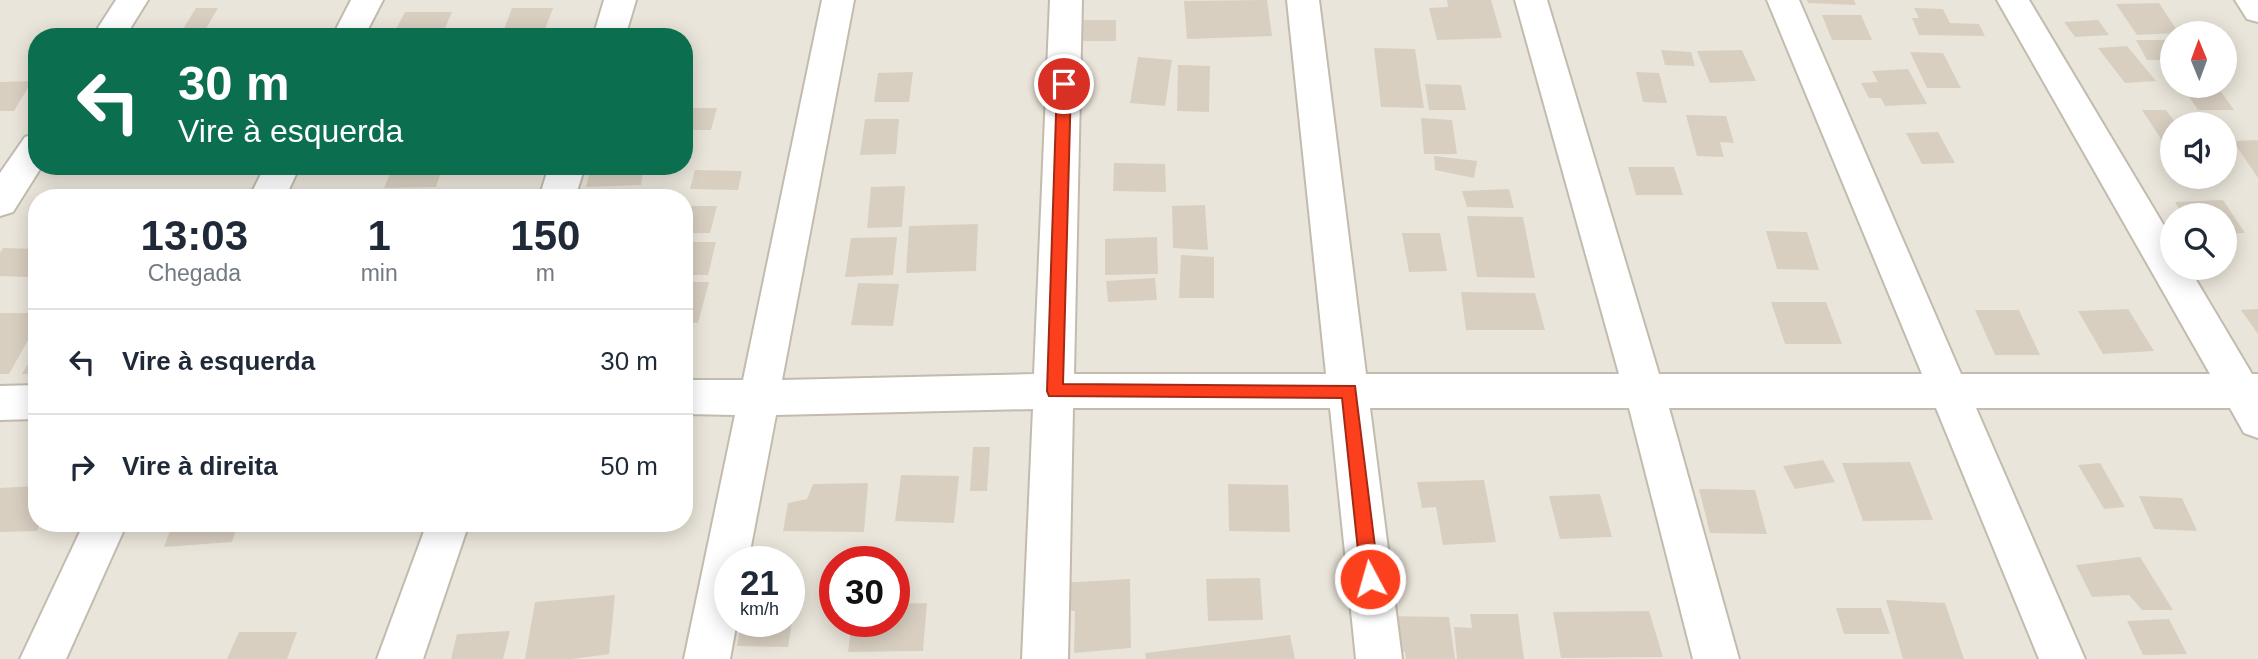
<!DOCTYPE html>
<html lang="pt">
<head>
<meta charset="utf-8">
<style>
  body { margin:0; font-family:Arial,sans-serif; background:#f6f6f7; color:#1f2937; height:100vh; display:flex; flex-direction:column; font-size:26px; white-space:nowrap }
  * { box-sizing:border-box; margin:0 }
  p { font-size:23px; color:#747a83 }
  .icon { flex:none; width:38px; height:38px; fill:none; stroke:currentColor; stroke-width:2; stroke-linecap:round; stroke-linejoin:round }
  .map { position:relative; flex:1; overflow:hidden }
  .panel { position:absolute; left:28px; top:189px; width:665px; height:343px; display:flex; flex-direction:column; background:#fff; border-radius:28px; box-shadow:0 4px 18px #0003 }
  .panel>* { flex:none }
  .banner { position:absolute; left:28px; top:28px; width:665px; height:147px; border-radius:28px; box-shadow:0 4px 18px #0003; background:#0b6e4f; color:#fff; overflow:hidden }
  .needle { width:46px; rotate:359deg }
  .buttons { position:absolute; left:2160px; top:21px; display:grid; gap:14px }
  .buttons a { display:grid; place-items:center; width:77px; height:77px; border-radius:50%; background:#fff; box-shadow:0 4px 18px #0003; font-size:35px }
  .speed { position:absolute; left:714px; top:546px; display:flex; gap:14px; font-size:35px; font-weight:700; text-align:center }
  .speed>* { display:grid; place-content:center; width:91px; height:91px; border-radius:50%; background:#fff; box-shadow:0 4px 18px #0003; line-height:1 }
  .speed small { font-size:18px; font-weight:400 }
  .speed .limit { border:10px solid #d22; background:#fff; color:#111 }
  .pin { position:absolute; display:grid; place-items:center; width:60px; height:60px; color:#fff; margin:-30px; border:4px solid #fff; border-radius:50%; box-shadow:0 2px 7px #0007 }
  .me { position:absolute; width:77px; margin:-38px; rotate:354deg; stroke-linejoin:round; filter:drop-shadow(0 0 5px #0008) }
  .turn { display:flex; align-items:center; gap:24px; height:147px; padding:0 35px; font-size:32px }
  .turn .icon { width:91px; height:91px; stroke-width:2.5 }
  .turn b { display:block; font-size:49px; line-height:60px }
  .eta { display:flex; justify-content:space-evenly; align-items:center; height:119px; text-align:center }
  .eta b { font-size:42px; font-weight:700; line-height:49px }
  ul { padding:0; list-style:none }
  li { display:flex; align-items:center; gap:21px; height:105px; padding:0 35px; border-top:2px solid #e0e1e3 }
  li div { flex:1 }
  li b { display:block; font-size:26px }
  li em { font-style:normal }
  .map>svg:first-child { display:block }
  .residential { fill:#eae5da; fill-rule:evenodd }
  .building { fill:#d8cfc1 }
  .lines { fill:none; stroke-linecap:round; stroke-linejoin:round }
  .minor-casing { stroke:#c2bbae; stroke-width:4 }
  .minor { fill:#fff; fill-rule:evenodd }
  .route { fill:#fc3f1d; stroke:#a42913; stroke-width:2 }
</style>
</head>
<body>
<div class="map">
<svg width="2258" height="659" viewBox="0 0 2258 659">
  <rect width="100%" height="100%" fill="#f6f3ec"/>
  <path class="residential" d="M0,0H2258V659H0ZM2172,33H2224V86H2172ZM37,37H684V166H37ZM2172,124H2224V177H2172ZM37,198H684V523H37ZM2172,215H2224V268H2172ZM730,562H789V621H730ZM835,562H894V621H835Z"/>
  <g class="building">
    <path d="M1267,0L1272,36L1187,39L1184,1Z"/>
    <path d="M1447,0H1491L1502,38L1437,40L1429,8L1448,7Z"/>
    <path d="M1807,0H1854L1856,5L1808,3Z"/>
    <path d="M2159,3L2179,33L2137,35L2116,4Z"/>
    <path d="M196,8H218L201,37H178Z"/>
    <path d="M512,8H553L542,37H501Z"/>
    <path d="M1914,8L1943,9L1950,23L1979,24L1985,36L1919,35L1912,18H1919Z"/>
    <path d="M405,12H452L441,37H392Z"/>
    <path d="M1822,15H1861L1872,40H1832Z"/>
    <rect x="1082" y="20" width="34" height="21"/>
    <path d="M2098,20L2109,35L2075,37L2064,22Z"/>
    <path d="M2136,40H2164L2172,53V60H2147Z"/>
    <path d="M2127,46L2156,81L2125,83L2098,48Z"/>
    <path d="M1374,48L1415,49L1424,108L1381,107Z"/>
    <path d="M1661,50L1691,52L1695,66L1665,65Z"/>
    <path d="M1742,50L1756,81L1710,83L1697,51Z"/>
    <path d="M1910,52L1943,53L1961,88H1927Z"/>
    <path d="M1138,57L1172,60L1165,106L1130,103Z"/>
    <path d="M1178,65L1210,66L1209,112L1177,111Z"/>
    <path d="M1908,69L1927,104L1885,106L1881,98H1869L1861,83L1878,82L1872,71Z"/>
    <path d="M913,72L909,102H874L878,73Z"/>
    <path d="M1636,72L1659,73L1667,103L1643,102Z"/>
    <path d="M32,81L14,111H0V82Z"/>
    <path d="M1425,84L1461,85L1466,110H1429Z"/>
    <path d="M2182,86H2217L2234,110H2198Z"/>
    <path d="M684,108H717L711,130H684Z"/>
    <path d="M2142,110H2166L2176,124H2172V142H2163Z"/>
    <path d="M1686,115L1726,116L1734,143L1720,142L1724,157L1697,156Z"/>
    <path d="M1421,118L1452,120L1457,154H1424Z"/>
    <path d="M865,119H899L896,154L860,155Z"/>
    <path d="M1938,132L1955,163L1922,164L1906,133Z"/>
    <path d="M2257,140L2258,142V178L2233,141Z"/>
    <path d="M1434,156L1477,161L1474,178L1435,170Z"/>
    <path d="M1114,163L1165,164L1166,192L1113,191Z"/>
    <path d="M332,166H368L365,173L329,174Z"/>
    <path d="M393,166H443L436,187L384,188Z"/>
    <path d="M591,166H644L641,185L586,187Z"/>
    <path d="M1628,167H1674L1683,195H1636Z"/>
    <path d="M695,170L742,171L738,190L690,189Z"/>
    <path d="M905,186L902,227L867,228L871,187Z"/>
    <path d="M1509,189L1514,208L1467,207L1462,191Z"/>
    <path d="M2223,200L2245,233L2224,234V215H2183L2175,202Z"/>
    <path d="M1205,205L1208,250L1173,248L1172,206Z"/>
    <path d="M684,206H717L710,233H684Z"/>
    <path d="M1467,216L1523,217L1535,278L1477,277Z"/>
    <path d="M978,224L976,271L906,273L909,226Z"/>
    <path d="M1766,231L1807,232L1819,270L1777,269Z"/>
    <path d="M1402,233H1440L1447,271L1409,272Z"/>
    <path d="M897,237L893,275L845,277L851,238Z"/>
    <path d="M1157,237L1158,274L1105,275V239Z"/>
    <path d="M684,242H716L708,275H684Z"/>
    <path d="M3,248L37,249V263L28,277L0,276V253Z"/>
    <path d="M1181,255L1214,257V298H1179Z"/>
    <path d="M1155,278L1157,300L1108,302L1106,281Z"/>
    <path d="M684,282H709L698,323L684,322Z"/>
    <path d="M858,283L899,284L893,326L851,325Z"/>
    <path d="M1461,292L1535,293L1545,330H1466Z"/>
    <path d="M1771,302H1826L1842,344H1785Z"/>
    <path d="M2128,309L2154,351L2103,354L2078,311Z"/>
    <path d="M2258,309V334L2241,310Z"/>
    <path d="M1975,310H2019L2040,355H1995Z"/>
    <path d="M0,313H37V324L9,374H0Z"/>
    <path d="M37,348V374H22Z"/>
    <path d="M973,447H990L987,491H970Z"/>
    <path d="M1823,460L1835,482L1795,489L1783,466Z"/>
    <path d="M1910,462L1933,520L1863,521L1842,463Z"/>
    <path d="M2100,463L2125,507L2104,509L2078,465Z"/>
    <path d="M901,475L959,476L954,523L895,521Z"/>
    <path d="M1484,480L1496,542L1443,545L1436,507L1422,508L1417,482Z"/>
    <path d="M868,483L864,532L783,531L788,503L807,499L813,484Z"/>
    <path d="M1228,484L1288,485L1290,532L1229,531Z"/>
    <path d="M37,486V523H40L37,531L0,532V488Z"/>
    <path d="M1699,489L1755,490L1767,534L1710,533Z"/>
    <path d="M1600,494L1612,537L1560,539L1549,496Z"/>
    <path d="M2139,496L2182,498L2197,531L2154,529Z"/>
    <path d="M173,523H238L232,542L164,547Z"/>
    <path d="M2140,557L2173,610H2142L2129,595L2092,597L2076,565Z"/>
    <path d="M789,576L799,577L788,647L737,646L742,621H789Z"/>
    <path d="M1260,578L1263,620L1208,621L1206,579Z"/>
    <path d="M1130,579L1131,648L1074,653L1075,611H1059V583Z"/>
    <path d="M615,595L609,654L572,659H525L535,602Z"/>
    <path d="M1886,600L1945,603L1964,659H1903Z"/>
    <path d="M927,603L923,651L848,652L852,621H894V604Z"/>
    <path d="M1836,608H1881L1890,634H1844Z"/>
    <path d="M1649,611L1663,657L1561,658L1553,612Z"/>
    <path d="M1470,614H1518L1524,659H1457L1454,627L1472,628Z"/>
    <path d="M1383,616L1449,617L1455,659H1406L1405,652H1386Z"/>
    <path d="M2169,619L2187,654L2143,655L2127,621Z"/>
    <path d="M510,631L503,659H451L457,634Z"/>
    <path d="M239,632H297L287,659H227Z"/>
    <path d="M1290,635L1295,659H1146L1145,653Z"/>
  </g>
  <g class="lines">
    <g class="minor-casing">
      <g id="minor">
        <path d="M116,0H148L125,37H92Z"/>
        <path d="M351,0H383L364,37H332Z"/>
        <path d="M604,0H636L625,37H593Z"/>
        <path d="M822,0H854L782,380L1034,374L1050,0H1082L1074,374H1326L1287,0H1319L1366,374H1619L1515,0H1547L1659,374H1922L1767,0H1799L1961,374H2210L1997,0H2029L2172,239V268H2189L2252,374H2258V438L2244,433L2230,408H1976L2085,659H2039L1936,408H1669L1739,659H1693L1629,408H1370L1402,659H1356L1330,408H1073L1068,659H1022L1033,409L776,415L748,562H730V621H737L730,659H684L735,415L684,414V380H743Z"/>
        <path d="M2235,0H2258V22L2247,19Z"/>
        <path d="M37,133V166H42L13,212L0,216V173L25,137Z"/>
        <path d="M265,166H300L285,198H249Z"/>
        <path d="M549,166H585L575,198H539Z"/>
        <path d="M37,385V419L0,420V386Z"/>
        <path d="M84,523H127L66,659H20Z"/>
        <path d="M427,523H469L423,659H377Z"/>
      </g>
    </g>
    <use href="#minor" class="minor"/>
  </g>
  <path class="route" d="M1064,79L1071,84L1063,384L1355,386L1379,579L1376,585L1370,587L1363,585L1361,579L1342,398L1049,396L1047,391L1057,84Z"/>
</svg>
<div class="buttons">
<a><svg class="needle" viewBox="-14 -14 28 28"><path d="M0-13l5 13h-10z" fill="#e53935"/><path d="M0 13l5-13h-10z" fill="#747a83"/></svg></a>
<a><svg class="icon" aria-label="sound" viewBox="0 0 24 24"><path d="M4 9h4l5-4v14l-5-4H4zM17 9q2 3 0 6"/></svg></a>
<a><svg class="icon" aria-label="search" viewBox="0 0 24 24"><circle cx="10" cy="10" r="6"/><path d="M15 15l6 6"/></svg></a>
</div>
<div class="speed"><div>21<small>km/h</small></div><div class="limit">30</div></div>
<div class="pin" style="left:1064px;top:84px;background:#d93025"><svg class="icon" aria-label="arrive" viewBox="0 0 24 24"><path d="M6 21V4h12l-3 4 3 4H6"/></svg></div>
<svg class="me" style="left:1370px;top:579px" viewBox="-20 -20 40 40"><circle r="17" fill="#fc3f1d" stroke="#fff" stroke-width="3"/><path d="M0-11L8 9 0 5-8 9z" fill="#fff"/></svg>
<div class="banner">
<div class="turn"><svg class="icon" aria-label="left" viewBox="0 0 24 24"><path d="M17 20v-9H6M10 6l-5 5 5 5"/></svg><div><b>30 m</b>Vire à esquerda</div></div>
</div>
<section class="panel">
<div class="eta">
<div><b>13:03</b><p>Chegada</p></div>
<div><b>1</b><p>min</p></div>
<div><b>150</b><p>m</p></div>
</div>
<ul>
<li><svg class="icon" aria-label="left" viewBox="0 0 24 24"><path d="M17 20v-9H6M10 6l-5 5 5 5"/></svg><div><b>Vire à esquerda</b></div><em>30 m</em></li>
<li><svg class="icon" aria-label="right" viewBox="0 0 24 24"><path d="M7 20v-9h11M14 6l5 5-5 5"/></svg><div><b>Vire à direita</b></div><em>50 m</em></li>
</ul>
</section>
</div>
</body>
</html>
